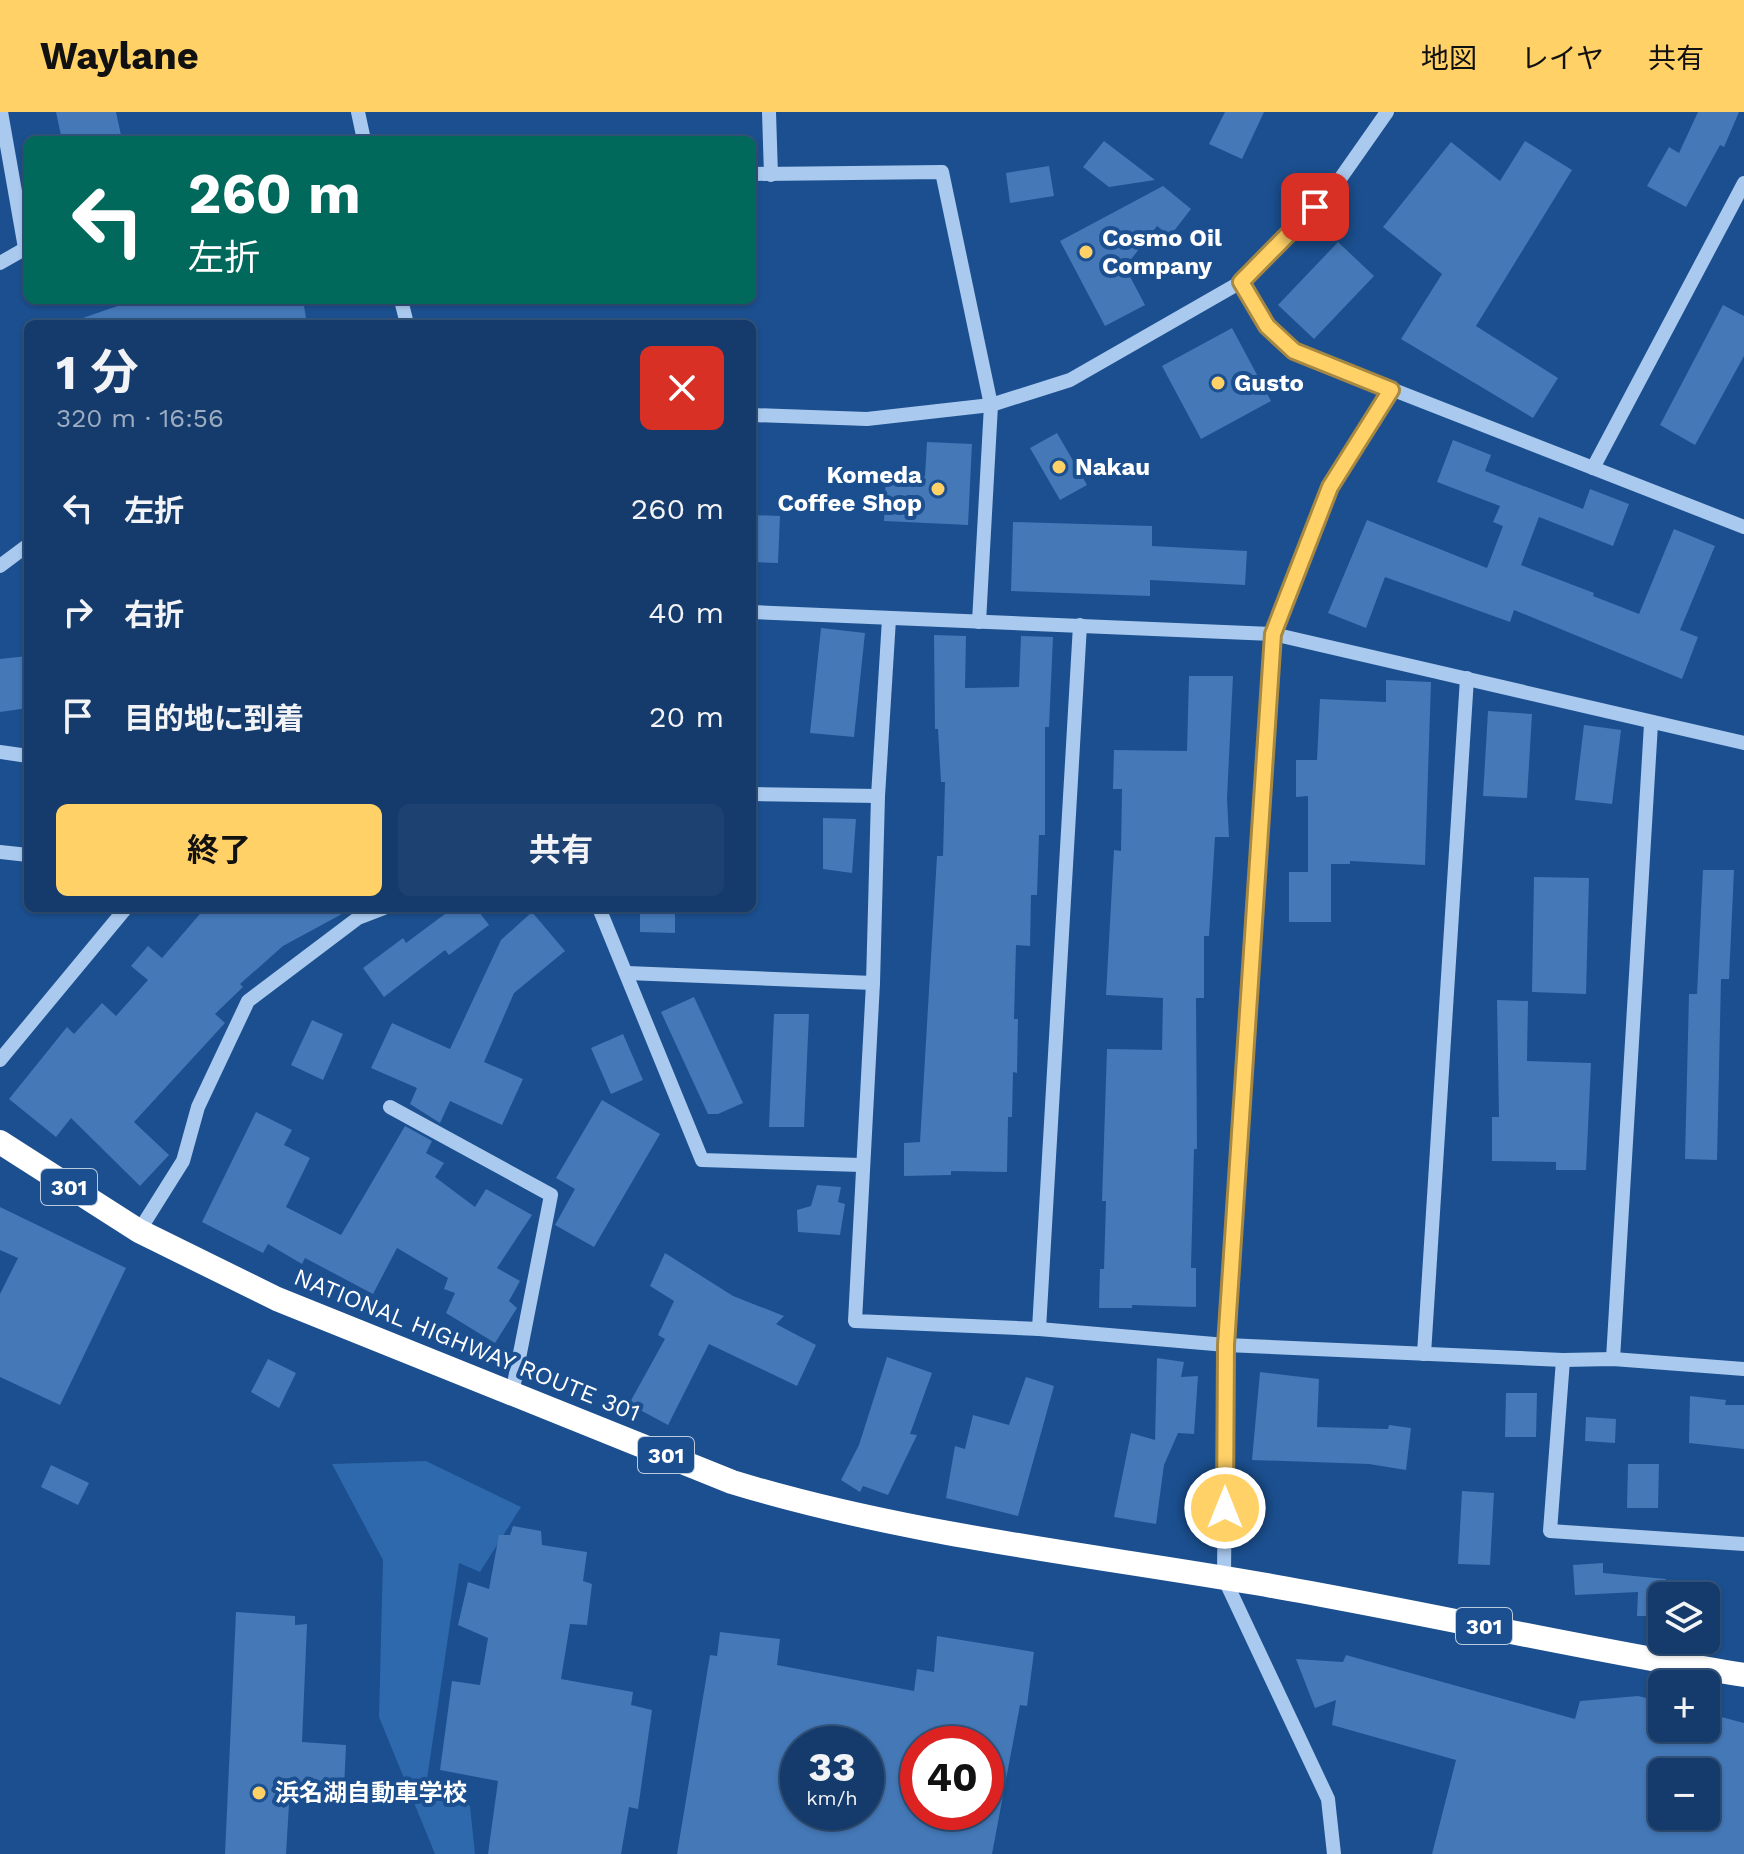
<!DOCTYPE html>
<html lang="ja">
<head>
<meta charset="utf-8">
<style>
  body { margin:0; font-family:"Work Sans","Noto Sans JP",sans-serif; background:#1d4271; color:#f1f3f6; height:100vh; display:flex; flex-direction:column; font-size:30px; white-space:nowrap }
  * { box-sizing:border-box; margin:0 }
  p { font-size:26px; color:#9dadc1 }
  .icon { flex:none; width:44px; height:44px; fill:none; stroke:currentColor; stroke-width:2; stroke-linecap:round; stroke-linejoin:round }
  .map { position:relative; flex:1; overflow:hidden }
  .sheet { position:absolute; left:24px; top:208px; width:732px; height:592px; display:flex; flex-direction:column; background:#143b6b; border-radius:12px; box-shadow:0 2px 6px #0004,0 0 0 2px #33557e }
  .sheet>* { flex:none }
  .hud { position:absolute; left:24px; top:24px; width:732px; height:168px; border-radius:12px; box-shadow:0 2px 6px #0004,0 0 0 2px #33557e; background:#00695c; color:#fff; overflow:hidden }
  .fabs { position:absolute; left:1648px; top:1470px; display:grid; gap:16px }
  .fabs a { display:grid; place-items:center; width:72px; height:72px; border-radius:12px; background:#143b6b; box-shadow:0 2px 6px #0004,0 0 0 2px #33557e; font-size:40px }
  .speed { position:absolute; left:780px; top:1614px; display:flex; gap:16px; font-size:40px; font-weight:700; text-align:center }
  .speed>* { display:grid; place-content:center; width:104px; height:104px; border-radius:50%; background:#143b6b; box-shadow:0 2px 6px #0004,0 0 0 2px #33557e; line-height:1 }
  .speed small { font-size:20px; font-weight:400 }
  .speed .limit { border:12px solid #d22; background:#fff; color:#111 }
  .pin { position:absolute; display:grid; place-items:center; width:68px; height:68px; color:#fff; margin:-34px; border-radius:16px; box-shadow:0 4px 12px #0006 }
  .me { position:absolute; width:88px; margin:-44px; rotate:0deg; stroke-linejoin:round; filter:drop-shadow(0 0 6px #0008) }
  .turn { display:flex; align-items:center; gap:28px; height:168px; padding:0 32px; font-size:36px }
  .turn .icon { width:104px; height:104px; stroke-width:2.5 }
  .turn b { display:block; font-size:56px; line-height:68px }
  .round { display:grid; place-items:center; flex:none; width:84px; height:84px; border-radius:12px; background:#1d4271 }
  .summary { display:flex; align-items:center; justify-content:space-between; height:136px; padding:0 32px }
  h1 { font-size:48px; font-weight:700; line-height:60px }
  .cta { display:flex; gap:16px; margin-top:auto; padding:16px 32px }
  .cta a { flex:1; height:92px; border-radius:12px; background:#ffd166; color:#111; font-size:32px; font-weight:700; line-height:92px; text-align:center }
  .cta a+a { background:#1d4271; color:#f1f3f6 }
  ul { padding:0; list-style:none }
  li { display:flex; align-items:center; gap:24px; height:104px; padding:0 32px }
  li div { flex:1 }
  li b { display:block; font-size:30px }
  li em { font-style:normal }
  header { display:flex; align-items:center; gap:48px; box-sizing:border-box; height:112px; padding:0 40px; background:#ffd166; color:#111 }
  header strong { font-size:38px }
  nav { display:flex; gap:44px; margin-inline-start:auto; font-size:28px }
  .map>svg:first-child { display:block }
  .green { fill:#2e69ad }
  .building { fill:#4478b7; fill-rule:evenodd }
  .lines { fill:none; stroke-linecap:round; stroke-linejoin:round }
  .minor { stroke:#a9c9ee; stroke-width:14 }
  .highway { stroke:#fff; stroke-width:24 }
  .route-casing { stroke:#a68842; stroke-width:20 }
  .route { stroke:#ffd166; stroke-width:14 }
  .poi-dot { fill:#ffd166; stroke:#1b4f8f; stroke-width:3 }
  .labels { text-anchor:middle; stroke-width:8; stroke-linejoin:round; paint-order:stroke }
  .shield { fill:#1b4f8f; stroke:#bbcadd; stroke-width:2 }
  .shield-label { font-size:22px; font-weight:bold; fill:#fff }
  .poi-label { font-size:24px; font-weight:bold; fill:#fff; stroke:#1b4f8f; text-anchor:start }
  .street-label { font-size:24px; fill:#fff; stroke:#1b4f8f }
</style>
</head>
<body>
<header>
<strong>Waylane</strong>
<nav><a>地図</a><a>レイヤ</a><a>共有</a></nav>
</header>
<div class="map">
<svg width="1744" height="1742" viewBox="0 0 1744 1742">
  <rect width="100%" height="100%" fill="#1b4f8f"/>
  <path class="green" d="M426,1349L521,1395L480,1460L459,1451L427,1667L470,1694L475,1742H435L379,1605L383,1448L332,1352Z"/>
  <g class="building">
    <path d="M56,0H116L122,28H62Z"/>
    <path d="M1225,0H1264L1242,47L1209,32Z"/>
    <path d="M1698,0H1739L1724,35L1720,33L1686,95L1647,74L1669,35L1679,41Z"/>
    <path d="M1104,29L1155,68L1109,75L1083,55Z"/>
    <path d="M1525,29L1572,58L1476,214L1558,266L1533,306L1401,227L1442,162L1383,115L1451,30L1500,69Z"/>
    <path d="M1049,54L1054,84L1010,91L1006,61Z"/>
    <path d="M1163,74L1191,97L1170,124L1157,114L1125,155L1145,193L1105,214L1060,129Z"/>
    <path d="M1338,130L1374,164L1314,227L1278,193Z"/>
    <path d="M135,188H267L269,194L303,188L307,212H77V208Z"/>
    <path d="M1723,193L1744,204V244L1695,333L1660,313Z"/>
    <path d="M1232,216L1271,289L1201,327L1162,254Z"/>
    <path d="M1057,321L1087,373L1060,388L1030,336Z"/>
    <path d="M1453,328L1491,343L1485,359L1583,397L1590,377L1629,392L1613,434L1539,405L1521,453L1594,481L1593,484L1639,502L1674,417L1715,434L1680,518L1698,525L1682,567L1514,498L1510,510L1385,465L1366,516L1328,501L1367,408L1487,456L1503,414L1493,410L1500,394L1437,370Z"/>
    <path d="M927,330L972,332L968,413L884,409L886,362L925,364Z"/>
    <path d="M752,403L780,404L778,451L752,450Z"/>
    <path d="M1013,410L1152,414V434L1247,439L1245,473L1150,468V484L1011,479Z"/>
    <path d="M821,516L865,521L854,625L810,621Z"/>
    <path d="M934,523L966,524L965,576L1019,575L1021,524L1053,525L1049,615H1045V723H1039L1037,783H1031L1030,834L1016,833L1014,907H1018L1017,961L1013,960L1012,1005H1008L1007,1060L951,1059V1063L904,1064V1031L920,1030L937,744H943L945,670H941L938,617H935Z"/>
    <path d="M28,544V596L0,600V547Z"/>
    <path d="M1189,564H1233L1227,686L1229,725H1215L1209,824H1204V886H1196L1197,1037H1194L1191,1156H1196V1195L1132,1193V1196H1099L1100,1157H1104L1106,1089H1102L1107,937L1162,938L1163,886L1106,883L1114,738L1121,739L1122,677H1113L1114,638L1187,639Z"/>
    <path d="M1386,568L1431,570L1425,753L1350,749V752H1331V810H1289V760H1308V684L1296,685V648H1317L1320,587L1386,590Z"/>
    <path d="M1488,599L1532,602L1527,686L1483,684Z"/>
    <path d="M1584,613L1621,618L1612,692L1575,688Z"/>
    <path d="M823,706L856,707L852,761L823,757Z"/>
    <path d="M1703,758H1734L1729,867H1721L1717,1048L1685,1047L1689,882H1697Z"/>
    <path d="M1534,765L1589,766L1586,882L1532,880Z"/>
    <path d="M205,796H353L283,834L240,872L243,875L215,902L225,911L134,1010L169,1043L140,1074L71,1006L56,1025L9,987L67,915L74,922L102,891L116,904L148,868L131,854L148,834L162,846Z"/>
    <path d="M453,796H476L489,813L449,843L445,838L384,885L363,856L403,826L406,831Z"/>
    <path d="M640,796H675V821L640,820Z"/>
    <path d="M532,800L565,839L514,881L484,950L523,967L502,1013L450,989L440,1011L410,992L417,976L371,956L392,911L450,937L501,828Z"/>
    <path d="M694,885L743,991L718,1002H708L661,900Z"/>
    <path d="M1497,888L1528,889L1527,949L1591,951L1586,1058H1556V1050L1492,1049V1005H1499Z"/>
    <path d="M774,902H809L804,1015H769Z"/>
    <path d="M312,908L343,922L323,968L291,953Z"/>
    <path d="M623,922L643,968L611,982L591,936Z"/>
    <path d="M602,988L660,1022L594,1135L555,1113L575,1077L556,1066Z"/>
    <path d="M256,1000L292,1018L284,1033L310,1046L286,1095L341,1123L405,1014L432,1029L426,1041L444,1051L435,1065L475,1095L486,1077L532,1103L497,1156L520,1169L509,1189L517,1196L495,1231L446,1201L455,1181L444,1177L448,1166L397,1136L373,1182L305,1146L302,1152L268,1132L263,1141L202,1110Z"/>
    <path d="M817,1073L841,1075L838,1090L845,1092L840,1123L798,1120L797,1098L811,1094Z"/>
    <path d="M0,1095L126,1156L60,1293L0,1265V1182L18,1146L0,1138Z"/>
    <path d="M665,1141L733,1184L784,1204L776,1212L816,1233L797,1274L709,1232L668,1313L629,1292L665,1227L658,1223L674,1189L650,1174Z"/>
    <path d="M887,1245L932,1261L910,1322L917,1323L888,1383L863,1374L860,1380L841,1368L859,1333Z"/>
    <path d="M1157,1246L1184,1250L1181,1265L1198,1264L1194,1322L1178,1321L1164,1353L1156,1412L1114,1405L1131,1321L1155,1328Z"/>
    <path d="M268,1247L296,1261L279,1296L251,1280Z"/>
    <path d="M1260,1260L1319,1267L1317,1315L1388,1317L1389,1313L1411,1316L1406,1358L1369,1352L1252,1348Z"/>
    <path d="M1026,1265L1054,1274L1018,1404L946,1386L955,1334L965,1337L973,1303L1009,1313Z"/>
    <path d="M1506,1281H1537L1536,1325H1505Z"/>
    <path d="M1690,1284L1726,1288L1725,1293H1744V1337L1689,1331Z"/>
    <path d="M1586,1305L1616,1307L1615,1331L1585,1329Z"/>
    <path d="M1628,1352H1659L1658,1396H1627Z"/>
    <path d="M51,1353L89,1371L78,1393L41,1375Z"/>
    <path d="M1462,1379L1494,1381L1490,1453L1458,1452Z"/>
    <path d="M513,1414L541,1419L542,1433L587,1440L583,1469L592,1472L587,1513L570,1512L561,1567L633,1580L631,1593L652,1598L638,1697L629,1695L621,1742H488L498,1669L440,1658L452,1569L480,1573L488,1526L458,1513L468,1470L489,1477L499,1423H510Z"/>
    <path d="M1603,1451V1461L1666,1467L1662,1504H1637L1638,1480L1575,1483L1573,1453Z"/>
    <path d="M236,1500L295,1504V1513L307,1512L302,1630L346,1633L344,1677L290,1676L286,1742H225Z"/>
    <path d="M720,1520L780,1527L777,1553L914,1579L917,1557L934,1560L937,1524L1034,1540L1027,1594L1020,1593L992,1742H677L710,1543L717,1544ZM798,1632H866V1700H798ZM918,1632H986V1700H918Z"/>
    <path d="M1346,1543L1575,1607L1580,1589L1638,1584L1662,1590V1616H1706V1601L1744,1611V1742H1432L1456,1648L1332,1613L1336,1588L1315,1596L1296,1547L1343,1550ZM1662,1660H1706V1704H1662Z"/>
  </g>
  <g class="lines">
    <g class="minor">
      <path d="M1,0L25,136"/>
      <path d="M358,0L364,28"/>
      <path d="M769,0L771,63"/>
      <path d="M752,62L942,60L991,293L979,510"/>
      <path d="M0,151L28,135"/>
      <path d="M1241,170L1267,214L1294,239L1744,415"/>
      <path d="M401,188L407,212"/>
      <path d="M752,303L867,307L991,293L1070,268L1241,170L1333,77L1387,0"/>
      <path d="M1593,356L1744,71"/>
      <path d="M0,454L28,433"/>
      <path d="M752,500L1273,522L1744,631"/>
      <path d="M889,507L878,684L873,871L855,1209L1039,1217L1226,1233L1563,1248L1613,1247L1744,1257"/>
      <path d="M0,640L28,644"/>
      <path d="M752,682L878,684"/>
      <path d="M0,740L28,743"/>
      <path d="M599,796L702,1048L861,1053"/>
      <path d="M627,861L873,871"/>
      <path d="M0,948L126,796"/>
      <path d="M390,995L551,1083L512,1282"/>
      <path d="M139,1119L183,1049L198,995L248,889L358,806L384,796"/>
      <path d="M1039,1217L1080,513"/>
      <path d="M1424,1242L1467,566"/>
      <path d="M1613,1247L1651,612"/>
      <path d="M1563,1248L1550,1419L1744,1432"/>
      <path d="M1334,1742L1328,1687L1224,1466L1226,1233L1273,522L1330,375L1391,278"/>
    </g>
    <path class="highway" d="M0,1030L139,1119L277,1187L732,1370C902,1422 1080,1441 1255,1471C1419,1499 1580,1537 1744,1563"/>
  </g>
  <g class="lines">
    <g class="route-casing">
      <path id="route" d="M1225,1396L1226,1233L1273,522L1330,375L1391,278L1294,239L1267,214L1241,170L1315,95"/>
    </g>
    <use href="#route" class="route"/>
  </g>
  <g class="poi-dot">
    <circle cx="1086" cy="140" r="8"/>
    <circle cx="1218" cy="271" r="8"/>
    <circle cx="1059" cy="355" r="8"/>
    <circle cx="938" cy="377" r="8"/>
    <circle cx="259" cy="1681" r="8"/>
  </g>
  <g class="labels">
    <g class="shield">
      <rect x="41" y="1057" width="56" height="36" rx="6"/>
      <rect x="638" y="1325" width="56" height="36" rx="6"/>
      <rect x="1456" y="1496" width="56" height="36" rx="6"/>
    </g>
    <g class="shield-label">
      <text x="69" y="1083">301</text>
      <text x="666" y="1351">301</text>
      <text x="1484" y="1522">301</text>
    </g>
    <g class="poi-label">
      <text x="1102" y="134">Cosmo Oil<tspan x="1102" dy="28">Company</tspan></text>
      <text x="1234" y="279">Gusto</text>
      <text x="1075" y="363">Nakau</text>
      <text x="922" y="371" text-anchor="end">Komeda<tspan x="922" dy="28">Coffee Shop</tspan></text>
      <text x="275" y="1689">浜名湖自動車学校</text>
    </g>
    <g class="street-label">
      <text transform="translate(467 1233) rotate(22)" y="8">NATIONAL HIGHWAY ROUTE 301</text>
    </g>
  </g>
</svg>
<div class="fabs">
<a><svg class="icon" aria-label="layers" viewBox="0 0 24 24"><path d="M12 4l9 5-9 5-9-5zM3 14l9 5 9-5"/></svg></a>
<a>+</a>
<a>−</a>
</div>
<div class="speed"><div>33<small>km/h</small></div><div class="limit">40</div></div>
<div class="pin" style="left:1315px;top:95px;background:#d93025"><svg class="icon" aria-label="arrive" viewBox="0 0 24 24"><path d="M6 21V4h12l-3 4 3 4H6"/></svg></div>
<svg class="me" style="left:1225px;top:1396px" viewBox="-20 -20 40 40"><circle r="17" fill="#ffd166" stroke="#fff" stroke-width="3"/><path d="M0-11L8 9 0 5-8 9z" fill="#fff"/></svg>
<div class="hud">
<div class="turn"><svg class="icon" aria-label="left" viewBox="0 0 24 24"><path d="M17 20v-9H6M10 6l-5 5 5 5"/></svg><div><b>260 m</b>左折</div></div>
</div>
<section class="sheet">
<div class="summary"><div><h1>1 分</h1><p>320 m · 16:56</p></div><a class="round" style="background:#d93025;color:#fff"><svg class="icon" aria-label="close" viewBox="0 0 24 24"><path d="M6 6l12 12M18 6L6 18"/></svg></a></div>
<ul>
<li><svg class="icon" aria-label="left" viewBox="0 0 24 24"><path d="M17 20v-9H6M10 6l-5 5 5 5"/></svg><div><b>左折</b></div><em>260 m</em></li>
<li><svg class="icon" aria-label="right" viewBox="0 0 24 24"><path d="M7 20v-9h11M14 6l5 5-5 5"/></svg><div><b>右折</b></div><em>40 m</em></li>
<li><svg class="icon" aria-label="arrive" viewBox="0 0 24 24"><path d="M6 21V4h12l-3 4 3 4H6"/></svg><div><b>目的地に到着</b></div><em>20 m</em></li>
</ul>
<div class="cta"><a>終了</a><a>共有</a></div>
</section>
</div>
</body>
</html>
